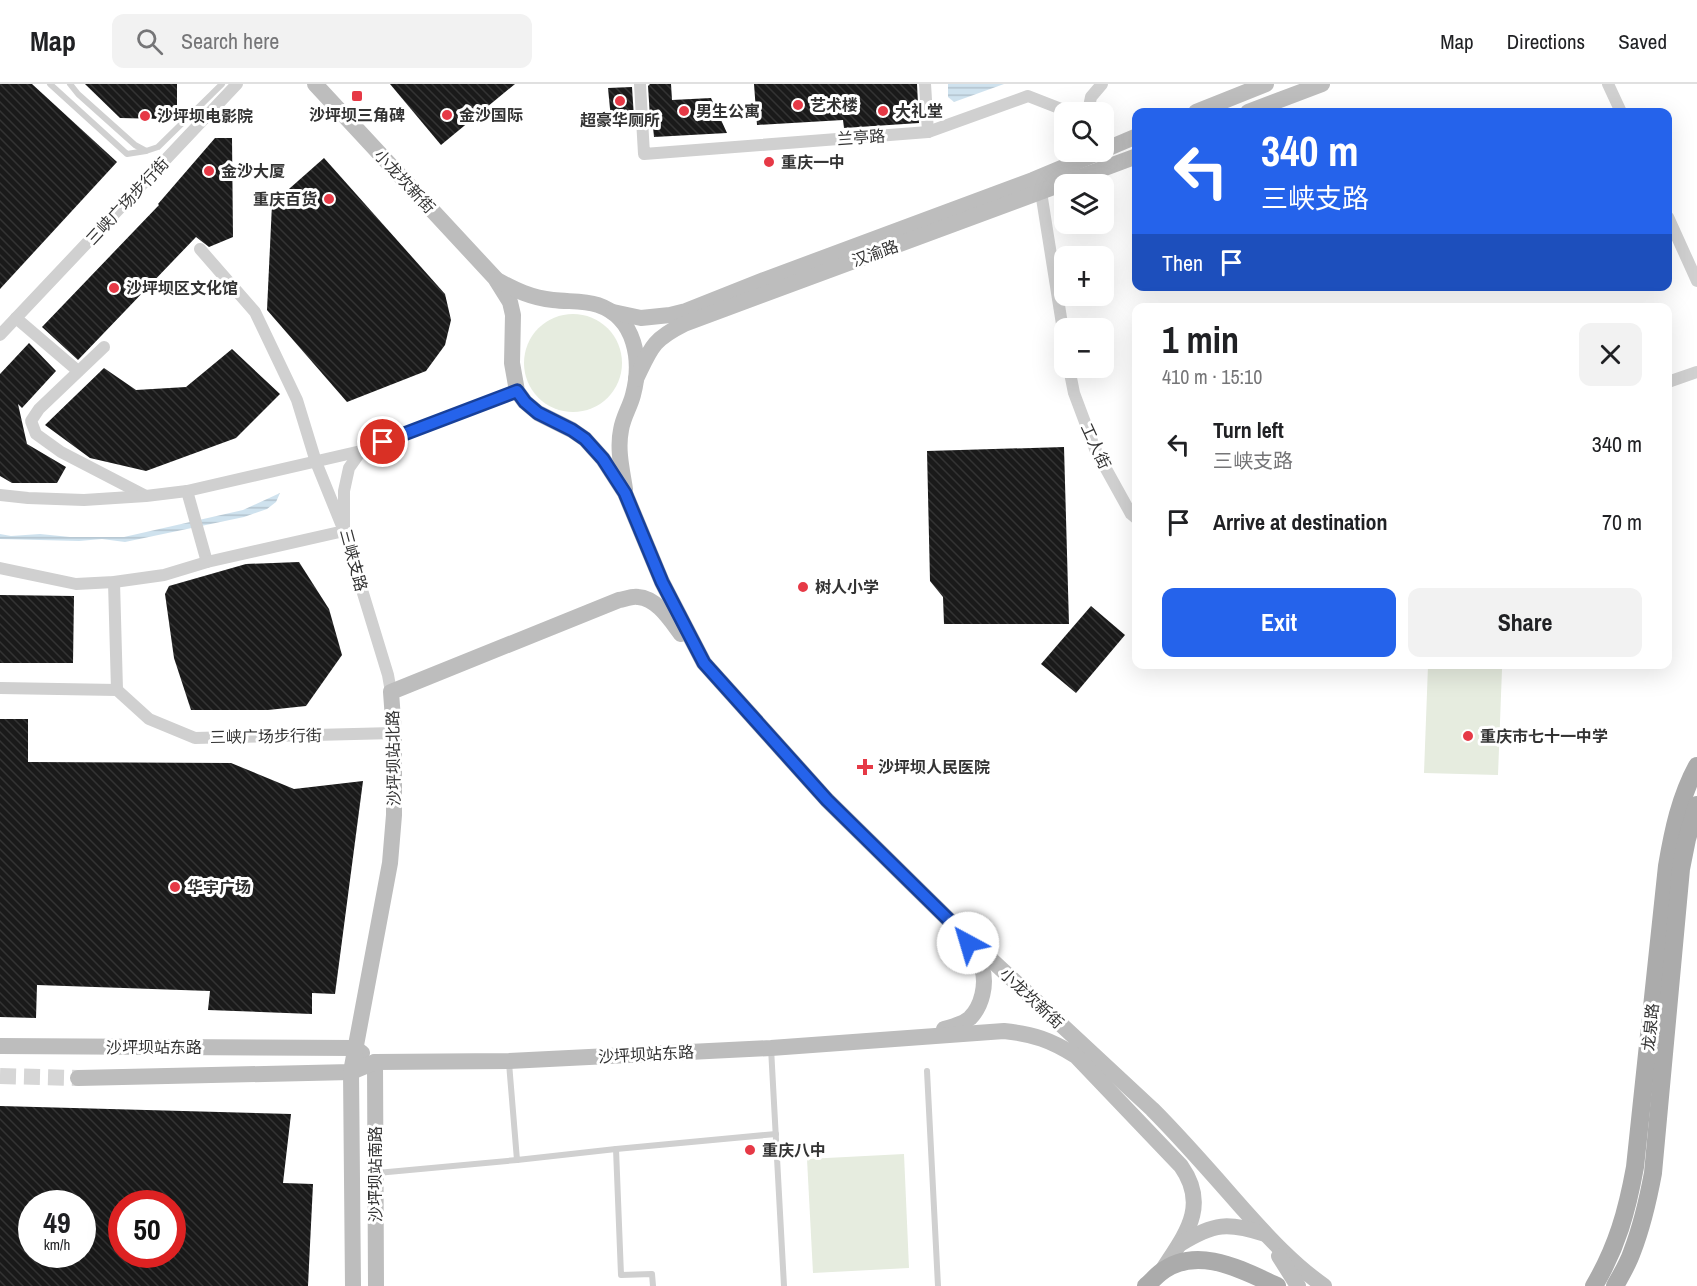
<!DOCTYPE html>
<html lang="en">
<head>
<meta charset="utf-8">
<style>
  body { margin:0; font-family:"Archivo Narrow","Noto Sans SC",sans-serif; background:#f2f2f2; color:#202124; height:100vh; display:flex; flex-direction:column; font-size:22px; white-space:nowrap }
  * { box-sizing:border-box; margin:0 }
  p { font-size:20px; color:#757577 }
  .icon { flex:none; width:33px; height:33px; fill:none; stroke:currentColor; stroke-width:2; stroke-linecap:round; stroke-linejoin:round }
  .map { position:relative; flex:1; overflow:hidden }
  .details { position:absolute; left:1132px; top:219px; width:540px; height:366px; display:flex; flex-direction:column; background:#fff; border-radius:12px; box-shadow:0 6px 24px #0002 }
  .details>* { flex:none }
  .guide { position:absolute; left:1132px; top:24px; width:540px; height:183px; border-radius:12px; box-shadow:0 6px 24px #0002; background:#2563eb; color:#fff; overflow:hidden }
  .tools { position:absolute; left:1054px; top:18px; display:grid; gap:12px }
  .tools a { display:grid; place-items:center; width:60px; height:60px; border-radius:12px; background:#fff; box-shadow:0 6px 24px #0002; font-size:30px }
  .speed { position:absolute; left:18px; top:1106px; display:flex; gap:12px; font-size:30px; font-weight:700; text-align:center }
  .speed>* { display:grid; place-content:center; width:78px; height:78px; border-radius:50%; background:#fff; box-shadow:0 6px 24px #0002; line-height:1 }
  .speed small { font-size:15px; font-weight:400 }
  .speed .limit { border:9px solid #d22; background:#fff; color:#111 }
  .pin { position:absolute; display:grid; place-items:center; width:51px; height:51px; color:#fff; margin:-26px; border:3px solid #fff; border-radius:50%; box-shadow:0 2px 6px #0007 }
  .me { position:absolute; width:66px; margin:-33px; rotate:321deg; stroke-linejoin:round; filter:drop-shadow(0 0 4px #0008) }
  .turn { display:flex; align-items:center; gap:21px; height:126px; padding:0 30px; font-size:27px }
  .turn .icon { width:78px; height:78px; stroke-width:2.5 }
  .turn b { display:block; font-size:42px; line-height:51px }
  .then { display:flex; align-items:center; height:57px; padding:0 30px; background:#0003; gap:12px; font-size:22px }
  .round { display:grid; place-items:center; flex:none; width:63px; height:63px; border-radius:12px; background:#f2f2f2 }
  .head { display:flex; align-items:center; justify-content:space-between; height:102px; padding:0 30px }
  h1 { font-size:36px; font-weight:700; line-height:45px }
  .action { display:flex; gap:12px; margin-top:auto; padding:12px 30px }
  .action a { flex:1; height:69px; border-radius:12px; background:#2563eb; color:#fff; font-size:24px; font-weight:700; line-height:69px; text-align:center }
  .action a+a { background:#f2f2f2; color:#202124 }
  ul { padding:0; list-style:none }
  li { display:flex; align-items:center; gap:18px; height:78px; padding:0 30px }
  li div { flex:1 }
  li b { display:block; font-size:22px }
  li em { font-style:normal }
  header { display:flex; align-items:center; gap:36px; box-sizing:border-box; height:84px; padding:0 30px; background:#fff; border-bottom:2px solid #e0e0e0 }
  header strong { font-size:28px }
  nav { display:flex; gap:33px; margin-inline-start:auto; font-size:21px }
  .search { width:420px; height:54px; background:#f2f2f2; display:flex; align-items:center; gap:15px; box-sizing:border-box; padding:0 21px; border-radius:12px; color:#757577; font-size:22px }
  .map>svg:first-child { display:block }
  .green { fill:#e6ecdf }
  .water { fill:url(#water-rules) }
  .building { fill:url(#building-back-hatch); fill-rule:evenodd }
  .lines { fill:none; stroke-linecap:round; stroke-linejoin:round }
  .secondary-tunnel { stroke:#d6d6d6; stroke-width:16; stroke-dasharray:16 8; stroke-linecap:butt }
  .lane { stroke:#d0d0d0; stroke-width:6 }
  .street { stroke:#d0d0d0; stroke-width:12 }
  .secondary { stroke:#bdbdbd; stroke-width:16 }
  .primary { stroke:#ababab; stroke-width:18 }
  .route-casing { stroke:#184099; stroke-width:15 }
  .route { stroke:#2563eb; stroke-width:10 }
  .poi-dot { fill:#e63946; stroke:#fff; stroke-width:2 }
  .labels { text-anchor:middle; stroke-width:6; stroke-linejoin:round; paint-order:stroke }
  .poi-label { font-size:16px; font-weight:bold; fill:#333; stroke:#fff; text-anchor:start }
  .street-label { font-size:16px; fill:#333; stroke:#fff }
</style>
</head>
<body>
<header>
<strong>Map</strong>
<div class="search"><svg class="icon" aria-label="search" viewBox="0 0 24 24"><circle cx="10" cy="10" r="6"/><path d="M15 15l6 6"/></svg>Search here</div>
<nav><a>Map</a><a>Directions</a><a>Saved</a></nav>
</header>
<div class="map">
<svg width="1697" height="1202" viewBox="0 0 1697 1202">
  <defs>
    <pattern id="water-rules" width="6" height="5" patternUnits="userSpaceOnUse" patternTransform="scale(1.5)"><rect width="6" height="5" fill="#cfe2ee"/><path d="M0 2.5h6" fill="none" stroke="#b2c2cd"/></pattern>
    <pattern id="building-back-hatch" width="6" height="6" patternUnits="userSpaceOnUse" patternTransform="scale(1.5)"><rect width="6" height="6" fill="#1a1a1a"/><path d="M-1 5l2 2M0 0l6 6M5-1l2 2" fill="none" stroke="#333"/></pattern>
  </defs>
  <rect width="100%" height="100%" fill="#fff"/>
  <g class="green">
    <circle cx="573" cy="279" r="49"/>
    <path d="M1428,582L1502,585L1498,691L1424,689Z"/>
    <path d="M904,1070L909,1184L813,1189L807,1075Z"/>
  </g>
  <g class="water">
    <path d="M948,0H1004L954,18L948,13Z"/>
    <path d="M280,409L276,418L267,425L244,433L125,458L102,455L79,457L0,455V450L11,452L40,450L70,453H124L243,426Z"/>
  </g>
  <g class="building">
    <path d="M0,0H32L117,78L0,205Z"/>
    <path d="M85,0H177V22L162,35L120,34Z"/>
    <path d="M390,0H515L441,61Z"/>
    <path d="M650,0H671L672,16L711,14L727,49L654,53L652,33H650L648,2Z"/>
    <path d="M754,0H917L919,39L844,44L843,36L757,41Z"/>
    <path d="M632,3L634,34L611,35L608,4Z"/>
    <path d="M215,54H232L233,153L209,163L196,153L78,276L42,243L159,121L158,120Z"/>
    <path d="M324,74L445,210L451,236L445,261L426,287L347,318L267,226L272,120Z"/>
    <path d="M29,259L56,287L22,324L18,320L27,360L66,383L57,399H12L0,392V290Z"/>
    <path d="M232,265L280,310L236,354L146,387L90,374L45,341L104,284L136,306L186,303Z"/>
    <path d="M1064,363L1069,540H944L943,513L930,497L927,367Z"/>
    <path d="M299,478L329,525L342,571L306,622L268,626H191L174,574L165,510L169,502L246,480Z"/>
    <path d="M0,511L74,512L73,579H0Z"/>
    <path d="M1091,522L1125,551L1076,609L1041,580Z"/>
    <path d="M0,635H28V678L231,679L294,705L363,697L335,910L312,909V930L208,926L210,907L37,901L36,934L0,933Z"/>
    <path d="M0,1022L291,1030L283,1099L313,1100L308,1202H0ZM32,1119H82V1170H32ZM122,1119H172V1170H122Z"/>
  </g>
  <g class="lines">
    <path class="secondary-tunnel" d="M0,992L78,994"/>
    <g class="lane">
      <path d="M50,0L127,70L146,67"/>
      <path d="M70,0L78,10L135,61L146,67L158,63L222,0"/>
      <path d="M771,964L784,1202"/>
      <path d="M509,979L517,1076L616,1065"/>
      <path d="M927,987L938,1202"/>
      <path d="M377,1089L517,1076"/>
      <path d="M653,1202L652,1190L621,1191L616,1065L776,1050"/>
    </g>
    <g class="street">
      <path d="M640,0L644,70L928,48L1028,12L1069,28"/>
      <path d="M925,0L928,48"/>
      <path d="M1608,0L1621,28"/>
      <path d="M1088,28L1091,13L1102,0"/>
      <path d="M1041,108L1065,259"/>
      <path d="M1668,133L1697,197"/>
      <path d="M16,234L78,287"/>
      <path d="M0,251L237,0"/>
      <path d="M104,263L39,325L31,337L36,350L61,368L144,411"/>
      <path d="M1069,284L1074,309L1095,365L1131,430L1137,435"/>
      <path d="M1668,298L1697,288"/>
      <path d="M187,407L207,478"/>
      <path d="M0,411L28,414L84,416L146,412L187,407L361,367"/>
      <path d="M0,484L76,500L114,498L164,491L207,478L344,447L316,378L297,316L255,228L200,165"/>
      <path d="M114,498L117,606"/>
      <path d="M0,604L117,606L149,635L195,654L394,649"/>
      <path d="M391,608L388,591L344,447V407L349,384L361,367L517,307"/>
    </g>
    <g class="secondary">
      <path d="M315,0L495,194L510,218L513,231L512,279L517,307L525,318L538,329L572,346L585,355L603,375L625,409L662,498L704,579L827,716L957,844L1152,1025C1184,1057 1214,1092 1244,1126C1269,1154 1294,1181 1324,1202"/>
      <path d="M1196,28L1266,0"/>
      <path d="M1248,28L1322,0"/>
      <path d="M1104,66L1137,52"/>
      <path d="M497,196C515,206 532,214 553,216C568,218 583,216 598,221C636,234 642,277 633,311C630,323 623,333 621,346C617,365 622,386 625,405"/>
      <path d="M613,228L641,234L670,231L686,227L764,196L1033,96L1100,68"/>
      <path d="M636,295C651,264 652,256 684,240L1137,72"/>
      <path d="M944,945C952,943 963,940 970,934C982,922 987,900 982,884C980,876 975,870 971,863"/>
      <path d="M0,962L355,964L362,969"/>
      <path d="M375,978L376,1202"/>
      <path d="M78,994L351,988L375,978L509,977L771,964L1004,947C1033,950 1051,956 1076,972L1181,1082C1210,1123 1184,1152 1162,1187"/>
      <path d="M1180,1160C1214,1139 1228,1138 1265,1150"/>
      <path d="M1279,1172L1298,1202"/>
      <path d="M353,1202L351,988L390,779L394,731V649L391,608L619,516C625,515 632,512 638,513C657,514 671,537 681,550"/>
    </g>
    <g class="primary">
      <path d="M1146,1202C1151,1198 1155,1193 1160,1189C1196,1160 1242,1186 1277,1202"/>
      <path d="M1594,1202C1617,1163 1627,1127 1635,1083L1667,782C1673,747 1680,713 1697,682"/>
      <path d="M1615,1202C1621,1191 1628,1180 1632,1168C1642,1142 1648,1116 1653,1089L1681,785L1687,755L1697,721"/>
    </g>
  </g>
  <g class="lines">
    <g class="route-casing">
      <path id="route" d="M383,358L517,307L525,318L538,329L572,346L585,355L603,375L625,409L662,498L704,579L827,716L957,844L968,859"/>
    </g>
    <use href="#route" class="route"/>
  </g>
  <g class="poi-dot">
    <rect x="351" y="6" width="12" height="12" rx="3"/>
    <circle cx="620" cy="17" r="6"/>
    <circle cx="798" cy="21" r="6"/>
    <circle cx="684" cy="27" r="6"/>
    <circle cx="883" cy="27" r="6"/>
    <circle cx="447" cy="31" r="6"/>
    <circle cx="145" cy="32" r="6"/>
    <circle cx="769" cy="78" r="6"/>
    <circle cx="209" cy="87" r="6"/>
    <circle cx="329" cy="115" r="6"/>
    <circle cx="114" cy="204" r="6"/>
    <circle cx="803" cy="503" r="6"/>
    <circle cx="1468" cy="652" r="6"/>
    <path d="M862 674h6v6h6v6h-6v6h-6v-6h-6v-6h6z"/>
    <circle cx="175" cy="803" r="6"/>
    <circle cx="750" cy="1066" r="6"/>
  </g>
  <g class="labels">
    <g class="poi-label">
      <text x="810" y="27">艺术楼</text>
      <text x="696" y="33">男生公寓</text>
      <text x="895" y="33">大礼堂</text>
      <text x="357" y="37" text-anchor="middle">沙坪坝三角碑</text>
      <text x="459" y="37">金沙国际</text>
      <text x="157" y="38">沙坪坝电影院</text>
      <text x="620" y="42" text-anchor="middle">超豪华厕所</text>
      <text x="781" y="84">重庆一中</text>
      <text x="221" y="93">金沙大厦</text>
      <text x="317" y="121" text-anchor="end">重庆百货</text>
      <text x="126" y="210">沙坪坝区文化馆</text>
      <text x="815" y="509">树人小学</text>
      <text x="1480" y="658">重庆市七十一中学</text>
      <text x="878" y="689">沙坪坝人民医院</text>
      <text x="187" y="809">华宇广场</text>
      <text x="762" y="1072">重庆八中</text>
    </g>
    <g class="street-label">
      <text transform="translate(861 53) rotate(-4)" y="6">兰亭路</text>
      <text transform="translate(405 97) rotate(47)" y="6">小龙坎新街</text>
      <text transform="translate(127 117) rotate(-47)" y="6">三峡广场步行街</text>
      <text transform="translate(875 169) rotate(-20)" y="6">汉渝路</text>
      <text transform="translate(1096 362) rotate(65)" y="6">工人街</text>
      <text transform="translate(354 476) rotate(75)" y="6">三峡支路</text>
      <text transform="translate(266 652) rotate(-1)" y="6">三峡广场步行街</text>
      <text transform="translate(393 674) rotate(-91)" y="6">沙坪坝站北路</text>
      <text transform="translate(1032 914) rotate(43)" y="6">小龙坎新街</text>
      <text transform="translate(1650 943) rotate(-84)" y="6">龙泉路</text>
      <text x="154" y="969">沙坪坝站东路</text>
      <text transform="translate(646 970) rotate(-3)" y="6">沙坪坝站东路</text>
      <text transform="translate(375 1090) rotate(-90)" y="6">沙坪坝站南路</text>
    </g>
  </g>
</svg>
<div class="tools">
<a><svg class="icon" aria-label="search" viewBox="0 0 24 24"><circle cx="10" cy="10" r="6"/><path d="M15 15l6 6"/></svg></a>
<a><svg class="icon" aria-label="layers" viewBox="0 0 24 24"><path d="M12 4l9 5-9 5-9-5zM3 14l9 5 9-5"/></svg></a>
<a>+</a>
<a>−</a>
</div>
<div class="speed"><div>49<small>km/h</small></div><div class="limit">50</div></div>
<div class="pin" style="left:383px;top:358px;background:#d93025"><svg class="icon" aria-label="arrive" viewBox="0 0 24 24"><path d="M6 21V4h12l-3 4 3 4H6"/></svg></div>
<svg class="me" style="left:968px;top:859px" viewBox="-20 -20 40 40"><circle r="19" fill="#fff"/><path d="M0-13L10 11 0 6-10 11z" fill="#2563eb"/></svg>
<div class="guide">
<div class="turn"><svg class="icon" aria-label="left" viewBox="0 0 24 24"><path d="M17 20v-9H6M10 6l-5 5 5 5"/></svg><div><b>340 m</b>三峡支路</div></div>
<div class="then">Then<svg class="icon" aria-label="arrive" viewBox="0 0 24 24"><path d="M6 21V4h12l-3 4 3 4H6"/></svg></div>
</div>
<section class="details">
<div class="head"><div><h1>1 min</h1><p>410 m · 15:10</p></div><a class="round"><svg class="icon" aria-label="close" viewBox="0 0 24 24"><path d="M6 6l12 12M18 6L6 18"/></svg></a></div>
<ul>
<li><svg class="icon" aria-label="left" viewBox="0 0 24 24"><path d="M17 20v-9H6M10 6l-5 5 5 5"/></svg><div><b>Turn left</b><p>三峡支路</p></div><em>340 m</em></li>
<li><svg class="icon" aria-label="arrive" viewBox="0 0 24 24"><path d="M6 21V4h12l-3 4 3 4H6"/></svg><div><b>Arrive at destination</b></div><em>70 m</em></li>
</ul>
<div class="action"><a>Exit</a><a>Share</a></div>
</section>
</div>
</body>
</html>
